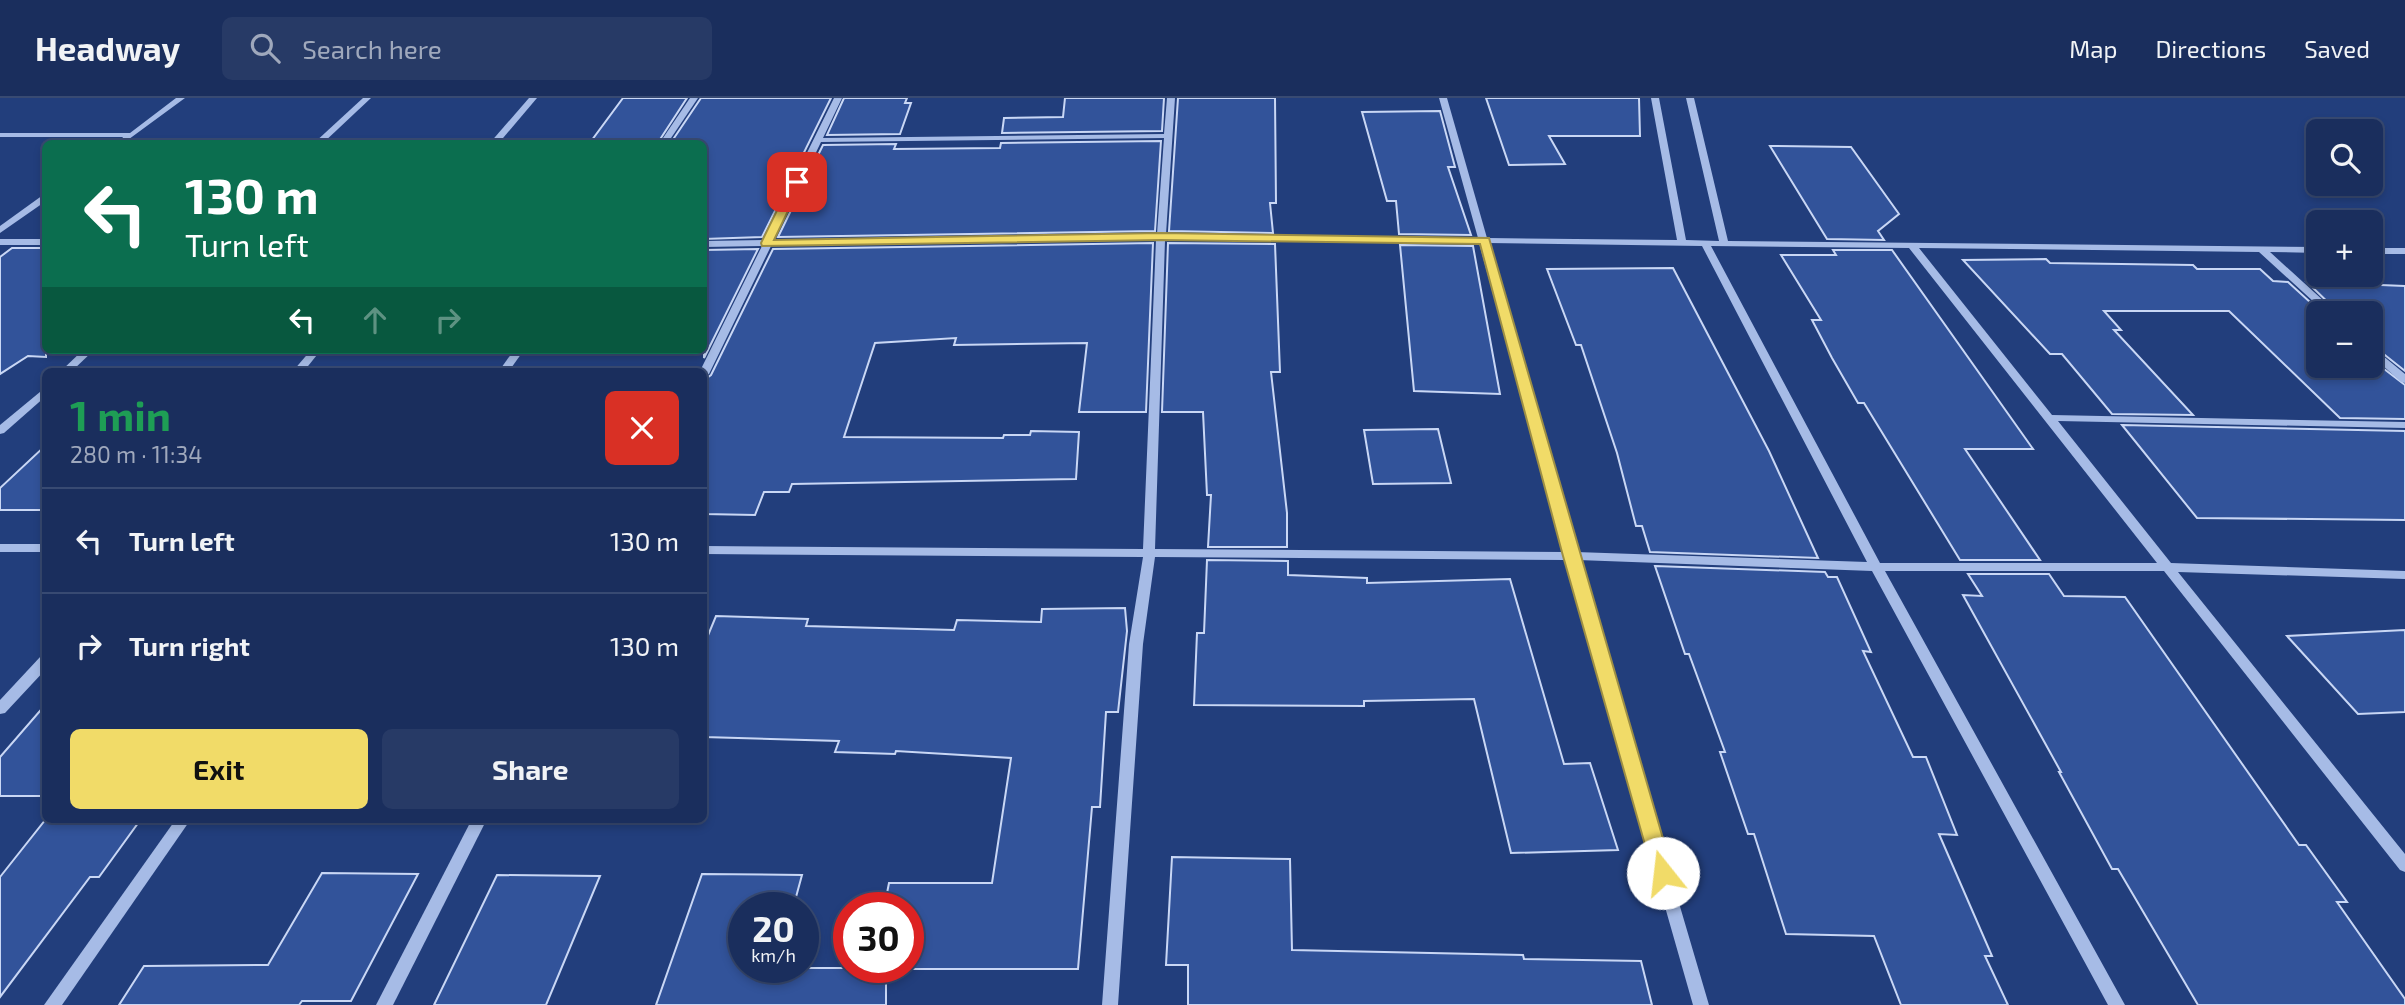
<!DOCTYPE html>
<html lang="en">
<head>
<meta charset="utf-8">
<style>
  body { margin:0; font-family:"Exo 2",sans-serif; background:#273a66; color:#f1f3f6; height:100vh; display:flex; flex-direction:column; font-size:26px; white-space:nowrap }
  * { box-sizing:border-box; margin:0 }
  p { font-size:23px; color:#9fa8bc }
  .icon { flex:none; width:38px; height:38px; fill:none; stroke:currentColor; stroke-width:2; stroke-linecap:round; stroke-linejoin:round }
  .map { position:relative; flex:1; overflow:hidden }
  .side { position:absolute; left:42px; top:270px; width:665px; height:455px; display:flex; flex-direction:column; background:#1a2e5d; border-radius:10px; box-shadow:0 4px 10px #0003,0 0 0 2px #384a72 }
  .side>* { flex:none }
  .banner { position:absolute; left:42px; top:42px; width:665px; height:214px; border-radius:10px; box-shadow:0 4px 10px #0003,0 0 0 2px #384a72; background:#0b6e4f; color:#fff; overflow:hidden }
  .tools { position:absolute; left:2306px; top:21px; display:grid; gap:14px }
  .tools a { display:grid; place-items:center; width:77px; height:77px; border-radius:10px; background:#1a2e5d; box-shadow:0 4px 10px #0003,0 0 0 2px #384a72; font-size:35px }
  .speed { position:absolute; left:728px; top:794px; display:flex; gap:14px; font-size:35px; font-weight:700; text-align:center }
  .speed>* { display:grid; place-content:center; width:91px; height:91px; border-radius:50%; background:#1a2e5d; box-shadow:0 4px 10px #0003,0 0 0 2px #384a72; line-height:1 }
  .speed small { font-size:18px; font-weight:400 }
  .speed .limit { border:10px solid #d22; background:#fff; color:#111 }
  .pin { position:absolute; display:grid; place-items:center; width:60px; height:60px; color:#fff; margin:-30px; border-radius:14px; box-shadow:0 4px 10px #0006 }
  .me { position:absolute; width:77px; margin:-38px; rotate:344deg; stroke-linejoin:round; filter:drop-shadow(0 0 5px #0008) }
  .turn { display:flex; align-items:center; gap:24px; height:147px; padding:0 28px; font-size:32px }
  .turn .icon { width:91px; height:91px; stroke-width:2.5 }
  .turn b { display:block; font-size:49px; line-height:60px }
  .lanes { display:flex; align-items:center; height:66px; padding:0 28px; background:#0003; justify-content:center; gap:35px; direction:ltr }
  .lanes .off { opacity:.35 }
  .round { display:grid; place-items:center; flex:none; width:74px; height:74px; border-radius:10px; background:#273a66 }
  .head { display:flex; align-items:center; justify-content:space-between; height:119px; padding:0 28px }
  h1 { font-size:42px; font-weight:700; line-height:52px; color:#1e9e55 }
  .primary-button { display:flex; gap:14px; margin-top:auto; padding:14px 28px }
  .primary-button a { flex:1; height:80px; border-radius:10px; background:#f1db68; color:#111; font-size:28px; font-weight:700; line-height:80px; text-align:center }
  .primary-button a+a { background:#273a66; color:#f1f3f6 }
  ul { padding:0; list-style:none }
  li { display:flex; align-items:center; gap:21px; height:105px; padding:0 28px; border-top:2px solid #384a72 }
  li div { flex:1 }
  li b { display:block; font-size:26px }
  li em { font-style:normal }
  header { display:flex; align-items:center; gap:42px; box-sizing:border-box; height:98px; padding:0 35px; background:#1a2e5d; border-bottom:2px solid #384a72 }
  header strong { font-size:33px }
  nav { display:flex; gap:38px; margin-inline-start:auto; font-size:24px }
  .search { width:490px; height:63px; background:#273a66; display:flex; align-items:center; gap:18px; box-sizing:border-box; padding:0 24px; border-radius:10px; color:#9fa8bc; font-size:26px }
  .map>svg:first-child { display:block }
  .building { fill:#32539a; stroke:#c9d7f5; stroke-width:2 }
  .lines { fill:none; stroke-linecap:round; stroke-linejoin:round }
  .minor { fill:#a6bbe6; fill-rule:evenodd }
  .route { fill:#f1db68; stroke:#9d8e44; stroke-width:2 }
</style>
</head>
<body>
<header>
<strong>Headway</strong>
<div class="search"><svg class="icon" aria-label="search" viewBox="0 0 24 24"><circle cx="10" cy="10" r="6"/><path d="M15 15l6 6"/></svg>Search here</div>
<nav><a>Map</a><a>Directions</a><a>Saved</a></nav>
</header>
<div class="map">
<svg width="2405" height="907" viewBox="0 0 2405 907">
  <rect width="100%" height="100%" fill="#223e7c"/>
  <g class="building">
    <path d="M623,0H687L657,46H589Z"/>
    <path d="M701,0H831L762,139L704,141V46H670Z"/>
    <path d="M844,0H907L905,5H911L900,36L827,37Z"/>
    <path d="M1065,0H1164L1162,33L1002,35L1004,20L1063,19Z"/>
    <path d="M1178,0H1275L1276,105H1270L1273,135L1169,133Z"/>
    <path d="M1486,0H1639L1640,38H1549L1565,66L1509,67Z"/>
    <path d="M1440,13L1455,69H1448L1471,137L1399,136L1396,103H1387L1362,14Z"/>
    <path d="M1161,43L1155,133L778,139L823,47L896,46L894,51L1000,50L1001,45Z"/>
    <path d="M1770,48L1851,49L1899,116L1878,133L1884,142L1827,141Z"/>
    <path d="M1153,145L1146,314H1079L1087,245L954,247L956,240L875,245L844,339L1003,340L1004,337H1030L1031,333L1079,334L1076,381L792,386L789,394H764L755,417L704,416V282L711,277L773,151Z"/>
    <path d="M1168,145L1275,146L1280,274H1271L1287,415V449H1208L1211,397H1207L1203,314H1162Z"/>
    <path d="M1400,147L1473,148L1500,296L1414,293Z"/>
    <path d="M12,150H46V259L28,258L0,276V159Z"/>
    <path d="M704,152L758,151L704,260V151Z"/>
    <path d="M1833,152H1892L2033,351H1965L2040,462H1960L1864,305H1858L1832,260L1812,222H1821L1781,157H1836Z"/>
    <path d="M2046,161L2050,165L2193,167L2197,171H2260L2273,183L2288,184L2322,215H2319V268H2371V261L2405,287V321L2340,320L2229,213H2104L2121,232H2114L2193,317L2112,316L2062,256H2050L1963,162Z"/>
    <path d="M1673,170L1769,353L1818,460L1650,454L1642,428H1636L1617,355L1581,247H1576L1547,171Z"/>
    <path d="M2307,184L2405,188V273L2371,246V215H2339Z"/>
    <path d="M2122,327L2405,333V422L2197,420Z"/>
    <path d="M1438,331L1451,385L1373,386L1364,332Z"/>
    <path d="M46,347V412H0V390Z"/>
    <path d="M1207,462L1288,463V477L1367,480V485L1510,481L1564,666L1590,665L1618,752L1511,755L1474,601L1364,603V608L1194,607L1197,535H1204Z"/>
    <path d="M1655,468L1825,474L1828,479H1837L1871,554L1863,553L1913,659H1926L1957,737L1939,736L1992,858H1985L2008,907H1901L1874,838L1786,836L1754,736H1748L1720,654H1725L1689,556H1685Z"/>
    <path d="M1968,476H2049L2064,498L2125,499L2299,747H2306L2347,804H2337L2405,901V907H2198L2118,771H2112L2059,674H2061L1963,497L1982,498Z"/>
    <path d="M1125,510L1127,533L1118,614H1106L1100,709H1092L1078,871H886V907H656L702,776L802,777L793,810H744V870H908V810H884L889,785H992L1011,660L896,653L895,656L835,654L839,643L704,639V547L716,518L808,521L806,528L954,532L957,522L1041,524L1042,511Z"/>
    <path d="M2405,532V614L2358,616L2287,538Z"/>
    <path d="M46,606V698H0V659Z"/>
    <path d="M46,721H141L99,779H90L0,899V779Z"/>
    <path d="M1172,759L1290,761L1292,852L1523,857L1524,861L1641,863L1652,907H1188V867H1166Z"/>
    <path d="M322,775L418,776L351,903H302L299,907H119L144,868L268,867Z"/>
    <path d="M497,777L600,778L546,907H434Z"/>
  </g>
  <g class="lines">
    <g class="minor">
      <path d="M176,0H185L125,44L121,42L123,39H0V35H130Z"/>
      <path d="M363,0H371L322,46H313Z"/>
      <path d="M529,0H537L498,46H489Z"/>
      <path d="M690,0H698L667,46H659Z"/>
      <path d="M834,0H842L823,40L1164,36L1167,0H1175L1166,136L1478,140L1439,0H1447L1487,140L1677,142L1651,0H1659L1686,142L1719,143L1686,0H1694L1728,143L2319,149V155L2270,154L2337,215H2326L2259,154L1919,150L2052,317L2405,324V330L2058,323L2171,465L2405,473V481L2178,474L2405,756V774L2400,772L2164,473H1885L2125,907H2108L1872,473L1578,462L1709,907H1693L1566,462L1155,459L1143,546L1118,907H1102L1129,546L1143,459L704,456V448L1143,451L1156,142L771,148L709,276L704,279V273H700L762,148L704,149V143L764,142ZM1164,40L1157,136L774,142L821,44ZM1165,142L1479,145L1564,454L1155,451ZM1488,145L1702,148L1867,464L1576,454ZM1711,148L1909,150L2157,465H1880Z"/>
      <path d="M43,97H46V103L0,135V128Z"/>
      <rect x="0" y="141" width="46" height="6"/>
      <rect x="2371" y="150" width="34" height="6"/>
      <path d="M2371,248L2405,276V285L2401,284L2371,257Z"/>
      <path d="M83,252H94L72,273H61Z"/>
      <path d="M311,252H321L304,273H293Z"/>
      <path d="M514,252H524L509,273H499Z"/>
      <path d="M46,289V298L4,335L0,336V327Z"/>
      <rect x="0" y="446" width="46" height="8"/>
      <path d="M46,557V571L5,615L0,616V602L41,558Z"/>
      <path d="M176,721H191L62,907H44Z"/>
      <path d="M472,721H487L393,907H376Z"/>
    </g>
  </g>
  <path class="route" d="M797,80L802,84L774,142L1161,135L1489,140L1673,775L1670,781L1663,784L1656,781L1653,775L1563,458L1480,146L1161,142L762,148L761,145L791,84Z"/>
</svg>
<div class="tools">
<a><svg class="icon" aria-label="search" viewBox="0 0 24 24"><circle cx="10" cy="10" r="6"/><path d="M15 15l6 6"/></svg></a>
<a>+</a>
<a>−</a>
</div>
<div class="speed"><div>20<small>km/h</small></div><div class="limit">30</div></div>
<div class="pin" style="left:797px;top:84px;background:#d93025"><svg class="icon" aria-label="arrive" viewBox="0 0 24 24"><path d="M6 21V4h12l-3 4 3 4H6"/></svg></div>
<svg class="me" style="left:1663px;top:775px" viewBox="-20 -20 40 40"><circle r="19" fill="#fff"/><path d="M0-13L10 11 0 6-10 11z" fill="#f1db68"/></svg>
<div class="banner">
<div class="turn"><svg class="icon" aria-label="left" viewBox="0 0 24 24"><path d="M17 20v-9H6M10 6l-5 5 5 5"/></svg><div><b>130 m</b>Turn left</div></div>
<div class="lanes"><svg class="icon" aria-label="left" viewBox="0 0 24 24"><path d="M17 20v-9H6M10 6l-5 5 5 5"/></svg><svg class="icon off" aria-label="ahead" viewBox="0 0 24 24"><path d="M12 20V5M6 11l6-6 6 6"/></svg><svg class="icon off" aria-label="right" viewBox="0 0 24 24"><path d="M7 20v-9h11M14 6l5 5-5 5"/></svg></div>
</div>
<section class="side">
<div class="head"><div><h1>1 min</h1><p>280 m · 11:34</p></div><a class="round" style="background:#d93025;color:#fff"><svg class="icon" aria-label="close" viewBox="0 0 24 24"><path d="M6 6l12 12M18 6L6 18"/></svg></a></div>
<ul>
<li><svg class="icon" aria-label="left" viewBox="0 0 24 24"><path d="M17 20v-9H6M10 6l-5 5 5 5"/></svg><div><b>Turn left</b></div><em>130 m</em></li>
<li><svg class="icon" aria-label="right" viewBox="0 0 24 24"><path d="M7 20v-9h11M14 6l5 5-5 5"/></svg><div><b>Turn right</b></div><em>130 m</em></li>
</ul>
<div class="primary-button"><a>Exit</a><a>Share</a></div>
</section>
</div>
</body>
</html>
